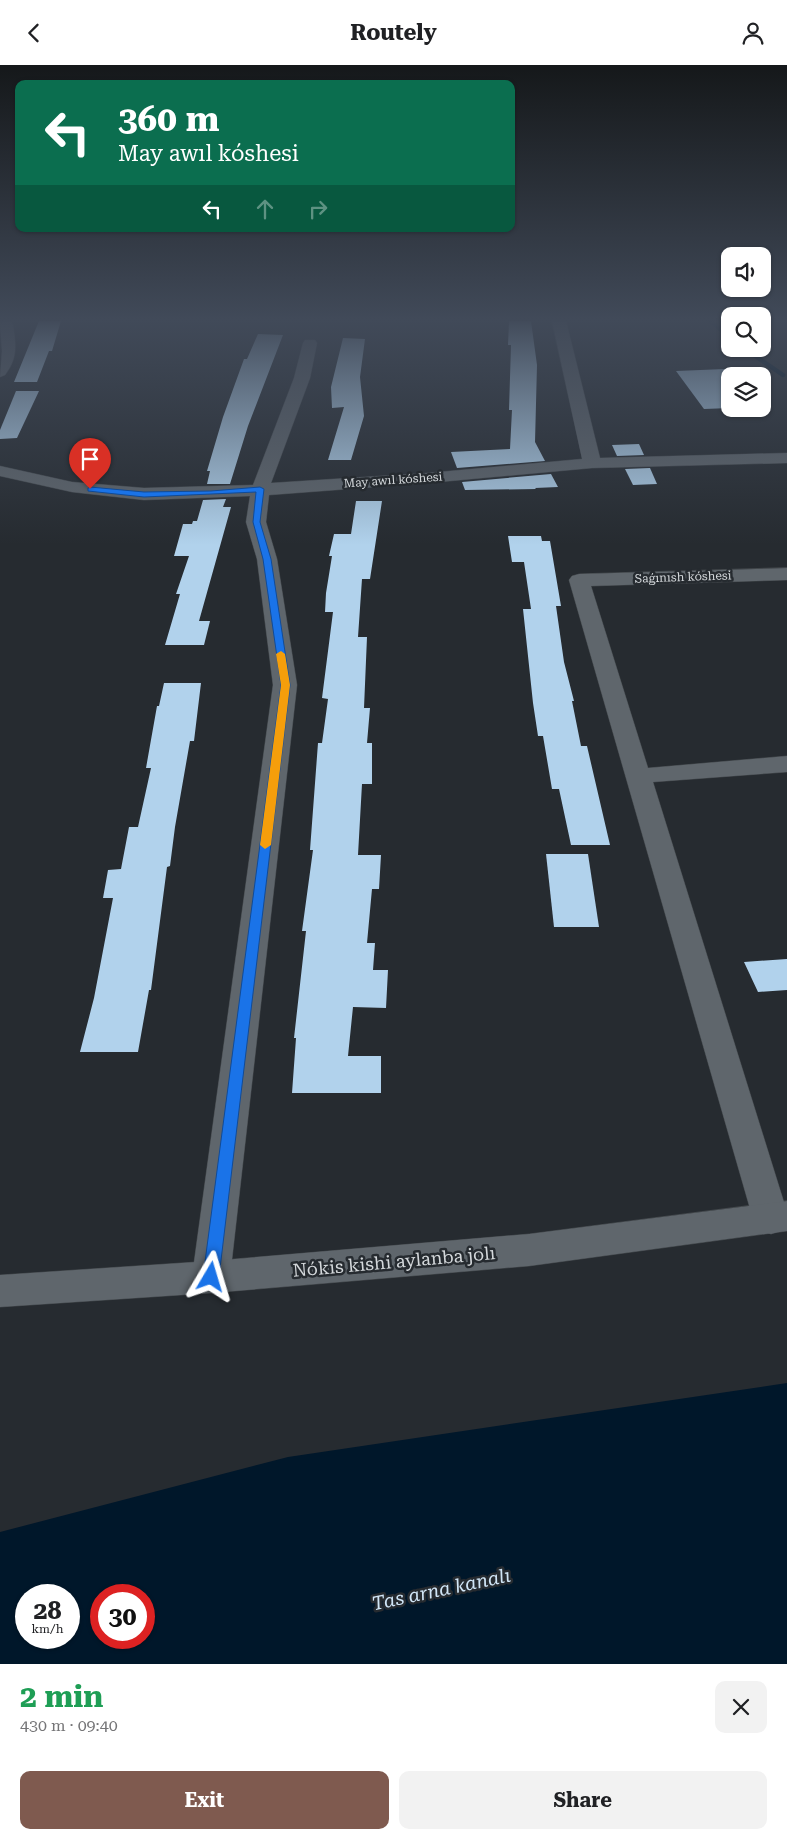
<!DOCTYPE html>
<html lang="en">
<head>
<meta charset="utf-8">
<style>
  body { margin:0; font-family:"Roboto Serif",serif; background:#f2f2f2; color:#202124; height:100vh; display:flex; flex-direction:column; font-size:19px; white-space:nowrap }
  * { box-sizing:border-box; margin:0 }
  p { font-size:16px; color:#757577 }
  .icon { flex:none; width:28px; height:28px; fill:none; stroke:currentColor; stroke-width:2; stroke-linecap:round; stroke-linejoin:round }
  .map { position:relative; height:1599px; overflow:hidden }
  .details { display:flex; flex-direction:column; background:#fff; flex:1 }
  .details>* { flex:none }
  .banner { position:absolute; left:15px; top:15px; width:500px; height:152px; border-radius:10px; box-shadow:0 1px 4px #0004; background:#0b6e4f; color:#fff; overflow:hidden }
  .buttons { position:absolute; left:721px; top:182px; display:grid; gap:10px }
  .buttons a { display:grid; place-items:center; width:50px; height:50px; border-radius:10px; background:#fff; box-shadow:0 1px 4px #0004; font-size:25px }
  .speed { position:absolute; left:15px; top:1519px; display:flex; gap:10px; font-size:25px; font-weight:700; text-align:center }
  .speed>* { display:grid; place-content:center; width:65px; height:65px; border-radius:50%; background:#fff; box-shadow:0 1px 4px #0004; line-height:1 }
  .speed small { font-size:12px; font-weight:400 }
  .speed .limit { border:8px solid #d22; background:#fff; color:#111 }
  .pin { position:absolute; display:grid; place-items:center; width:42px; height:42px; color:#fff; margin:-51px -21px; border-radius:50% 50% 50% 0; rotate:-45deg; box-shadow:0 0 5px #0007 }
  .pin .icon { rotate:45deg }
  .me { position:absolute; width:55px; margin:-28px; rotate:7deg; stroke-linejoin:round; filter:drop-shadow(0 0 4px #0008) }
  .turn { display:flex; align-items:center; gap:18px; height:105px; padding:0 20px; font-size:22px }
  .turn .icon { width:65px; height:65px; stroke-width:2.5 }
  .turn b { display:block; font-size:35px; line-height:42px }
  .lanes { display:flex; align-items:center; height:48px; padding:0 20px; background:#0003; justify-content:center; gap:25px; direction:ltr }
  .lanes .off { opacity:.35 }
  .round { display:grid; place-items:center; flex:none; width:52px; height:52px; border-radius:10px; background:#f2f2f2 }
  .overview { display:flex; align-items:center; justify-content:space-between; height:85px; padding:0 20px }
  h1 { font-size:30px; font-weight:700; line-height:38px; color:#1e9e55 }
  .cta { display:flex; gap:10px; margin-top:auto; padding:10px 20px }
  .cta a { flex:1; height:58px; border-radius:10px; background:#7f5a4f; color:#fff; font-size:20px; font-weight:700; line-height:58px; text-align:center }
  .cta a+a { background:#f2f2f2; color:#202124 }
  header { display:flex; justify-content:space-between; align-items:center; height:65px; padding:0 20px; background:#fff; font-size:22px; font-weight:700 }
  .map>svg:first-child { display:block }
  .water { fill:#00172a; fill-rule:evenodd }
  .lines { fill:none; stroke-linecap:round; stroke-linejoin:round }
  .stream { stroke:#00172a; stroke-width:4.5 }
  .building { fill:#b1d2ec }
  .minor-casing { stroke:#42474b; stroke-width:1 }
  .secondary-casing { stroke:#42474b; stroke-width:1 }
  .minor { fill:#5f666c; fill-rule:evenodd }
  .secondary { fill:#5f666c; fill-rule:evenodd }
  .route { fill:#1a73e8; stroke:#114b97 }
  .slow { fill:#f59e0b }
  .labels { text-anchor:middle; stroke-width:5; stroke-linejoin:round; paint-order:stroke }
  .far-street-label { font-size:12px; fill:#d4d8db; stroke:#262b30 }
  .near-street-label { font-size:18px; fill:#d4d8db; stroke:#262b30 }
  .near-water-label { font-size:19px; font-style:italic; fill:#d1e6f7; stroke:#262b30 }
</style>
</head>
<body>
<header><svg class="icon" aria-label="back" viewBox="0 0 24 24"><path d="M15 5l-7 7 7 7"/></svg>Routely<svg class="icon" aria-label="person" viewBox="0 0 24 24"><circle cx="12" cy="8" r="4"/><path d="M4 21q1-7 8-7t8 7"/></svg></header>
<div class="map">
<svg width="787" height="1599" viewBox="0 0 787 1599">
  <rect width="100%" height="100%" fill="#262b30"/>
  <path class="water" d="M787,1318V1599H0V1467L288,1392ZM26,1530H69V1572H26ZM101,1530H144V1572H101Z"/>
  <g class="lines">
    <g class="stream">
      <path d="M710,256L730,272"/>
      <path d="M745,284L783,310"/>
    </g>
  </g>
  <g class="building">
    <path d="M39,256H61L52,286H49L37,317H14Z"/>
    <path d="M509,256H531L537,300L535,377L545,396L457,403L451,387L510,384L512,345H509L511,280H508Z"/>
    <path d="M258,269L283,270L248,361L230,419H207L210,406H207L223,352L244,294H247Z"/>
    <path d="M343,273L365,274L360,312L364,351L351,395H328L344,342L332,343L331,322Z"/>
    <path d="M725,304L731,311L730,343L704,344L676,306Z"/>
    <path d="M16,326H39L17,373L0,374V365Z"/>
    <path d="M639,379L644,390L617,391L612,380Z"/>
    <path d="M650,403L657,419L633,420L625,404Z"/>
    <path d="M551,409L558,422L535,423L536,424L465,425L462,417Z"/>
    <path d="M226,434L223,442H231L199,556H210L204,580H165L180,529H176L189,491H174L183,459H192L193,456H197L203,435Z"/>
    <path d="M356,436H382L370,514H362L358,572H367L364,643H370L367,678H372V719H362L358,790H381L379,824H372L367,878H375L373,905H388L386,943L353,942L348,991H381V1028H292L296,973H294L306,866H302L313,785H310L318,678H322L328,634L322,633L333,547H325L326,528L332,491H329L334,469H351Z"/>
    <path d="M508,471H541L542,476H550L561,541H556L564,597L574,636H572L581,681H587L610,780H571L559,724H552L543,671H538L533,638L523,544H531L524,497H512Z"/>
    <path d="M164,618H201L194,676H190L175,762L170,801L167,802L151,925H149L138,987H80L94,933L113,833H103L108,805L121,804L129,762H138L151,703H146L157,641H159Z"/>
    <path d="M546,789H588L599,862H554Z"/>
    <path d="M787,894V925L758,927L744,897Z"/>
  </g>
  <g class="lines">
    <g class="minor-casing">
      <g id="minor">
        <path d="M5,256L11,257L13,260C16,280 18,293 5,310L0,312L2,286L0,258Z"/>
        <path d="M552,256H566L600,393L787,388V398L592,403L428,418L269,430L266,457L277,494L297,620L230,1212L224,1223L211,1228L198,1223L192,1212L273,620L257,494L246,457L250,431L144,435L72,427L0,411V401L72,417L144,423L253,420L294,313L303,278L305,275H315L317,278L310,313L271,418L428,408L582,394Z"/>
        <path d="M787,503V515L591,521L648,703L787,691V707L653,717L787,1147V1158L784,1165L771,1169L758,1165L753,1154L569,515L572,511L579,509Z"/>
      </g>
    </g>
    <g class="secondary-casing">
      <path id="secondary" d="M787,1136V1166L529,1201L211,1228L0,1242V1210L211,1196L529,1169Z"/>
    </g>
    <use href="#minor" class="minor"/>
    <use href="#secondary" class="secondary"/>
  </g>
  <linearGradient id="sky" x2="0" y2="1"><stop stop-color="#15181a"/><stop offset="0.53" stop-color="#414a59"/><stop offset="1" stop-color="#414a59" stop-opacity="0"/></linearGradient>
  <rect width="787" height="480" fill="url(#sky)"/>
  <path class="route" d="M90,422L144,427L211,426L260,422L264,424L260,457L271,494L290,620L219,1212L217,1217L211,1219L206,1217L203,1212L281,620L263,494L253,457L256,427L144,432L88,426V423Z"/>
  <path class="slow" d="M281,586L285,589L290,620L271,780L265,784L260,780L281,620L276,589Z"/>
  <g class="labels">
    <g class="far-street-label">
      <text transform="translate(393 415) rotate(-4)" y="4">May awıl kóshesi</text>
      <text transform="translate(683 512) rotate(-2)" y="4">Saǵınısh kóshesi</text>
    </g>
    <g class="near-street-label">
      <text transform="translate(394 1197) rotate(-5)" y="6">Nókis kishi aylanba jolı</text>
    </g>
    <g class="near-water-label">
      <text transform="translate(441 1524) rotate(-12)" y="7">Tas arna kanalı</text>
    </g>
  </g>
</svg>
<div class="buttons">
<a><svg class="icon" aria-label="sound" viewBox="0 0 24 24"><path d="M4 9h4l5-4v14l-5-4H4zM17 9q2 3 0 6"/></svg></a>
<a><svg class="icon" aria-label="search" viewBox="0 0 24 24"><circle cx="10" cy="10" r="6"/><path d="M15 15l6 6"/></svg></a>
<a><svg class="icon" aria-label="layers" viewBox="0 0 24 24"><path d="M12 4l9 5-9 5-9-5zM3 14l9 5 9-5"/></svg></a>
</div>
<div class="speed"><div>28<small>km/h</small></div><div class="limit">30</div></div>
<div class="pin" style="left:90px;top:424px;background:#d93025"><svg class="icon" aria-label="arrive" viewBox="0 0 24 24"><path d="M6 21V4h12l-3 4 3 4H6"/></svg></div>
<svg class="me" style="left:211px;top:1212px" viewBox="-20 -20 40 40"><path d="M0-17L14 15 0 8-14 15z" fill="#1a73e8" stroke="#fff" stroke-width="4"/></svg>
<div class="banner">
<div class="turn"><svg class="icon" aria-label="left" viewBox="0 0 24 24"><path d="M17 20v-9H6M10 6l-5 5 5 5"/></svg><div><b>360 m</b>May awıl kóshesi</div></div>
<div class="lanes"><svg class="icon" aria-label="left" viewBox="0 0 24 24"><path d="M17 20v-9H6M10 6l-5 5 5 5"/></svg><svg class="icon off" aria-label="ahead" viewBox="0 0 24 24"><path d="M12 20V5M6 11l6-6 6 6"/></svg><svg class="icon off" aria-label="right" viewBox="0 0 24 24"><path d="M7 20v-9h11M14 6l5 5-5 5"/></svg></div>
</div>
</div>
<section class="details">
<div class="overview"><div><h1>2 min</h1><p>430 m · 09:40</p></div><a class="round"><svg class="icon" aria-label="close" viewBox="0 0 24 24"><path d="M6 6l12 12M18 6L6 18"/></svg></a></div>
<div class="cta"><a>Exit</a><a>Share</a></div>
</section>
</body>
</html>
